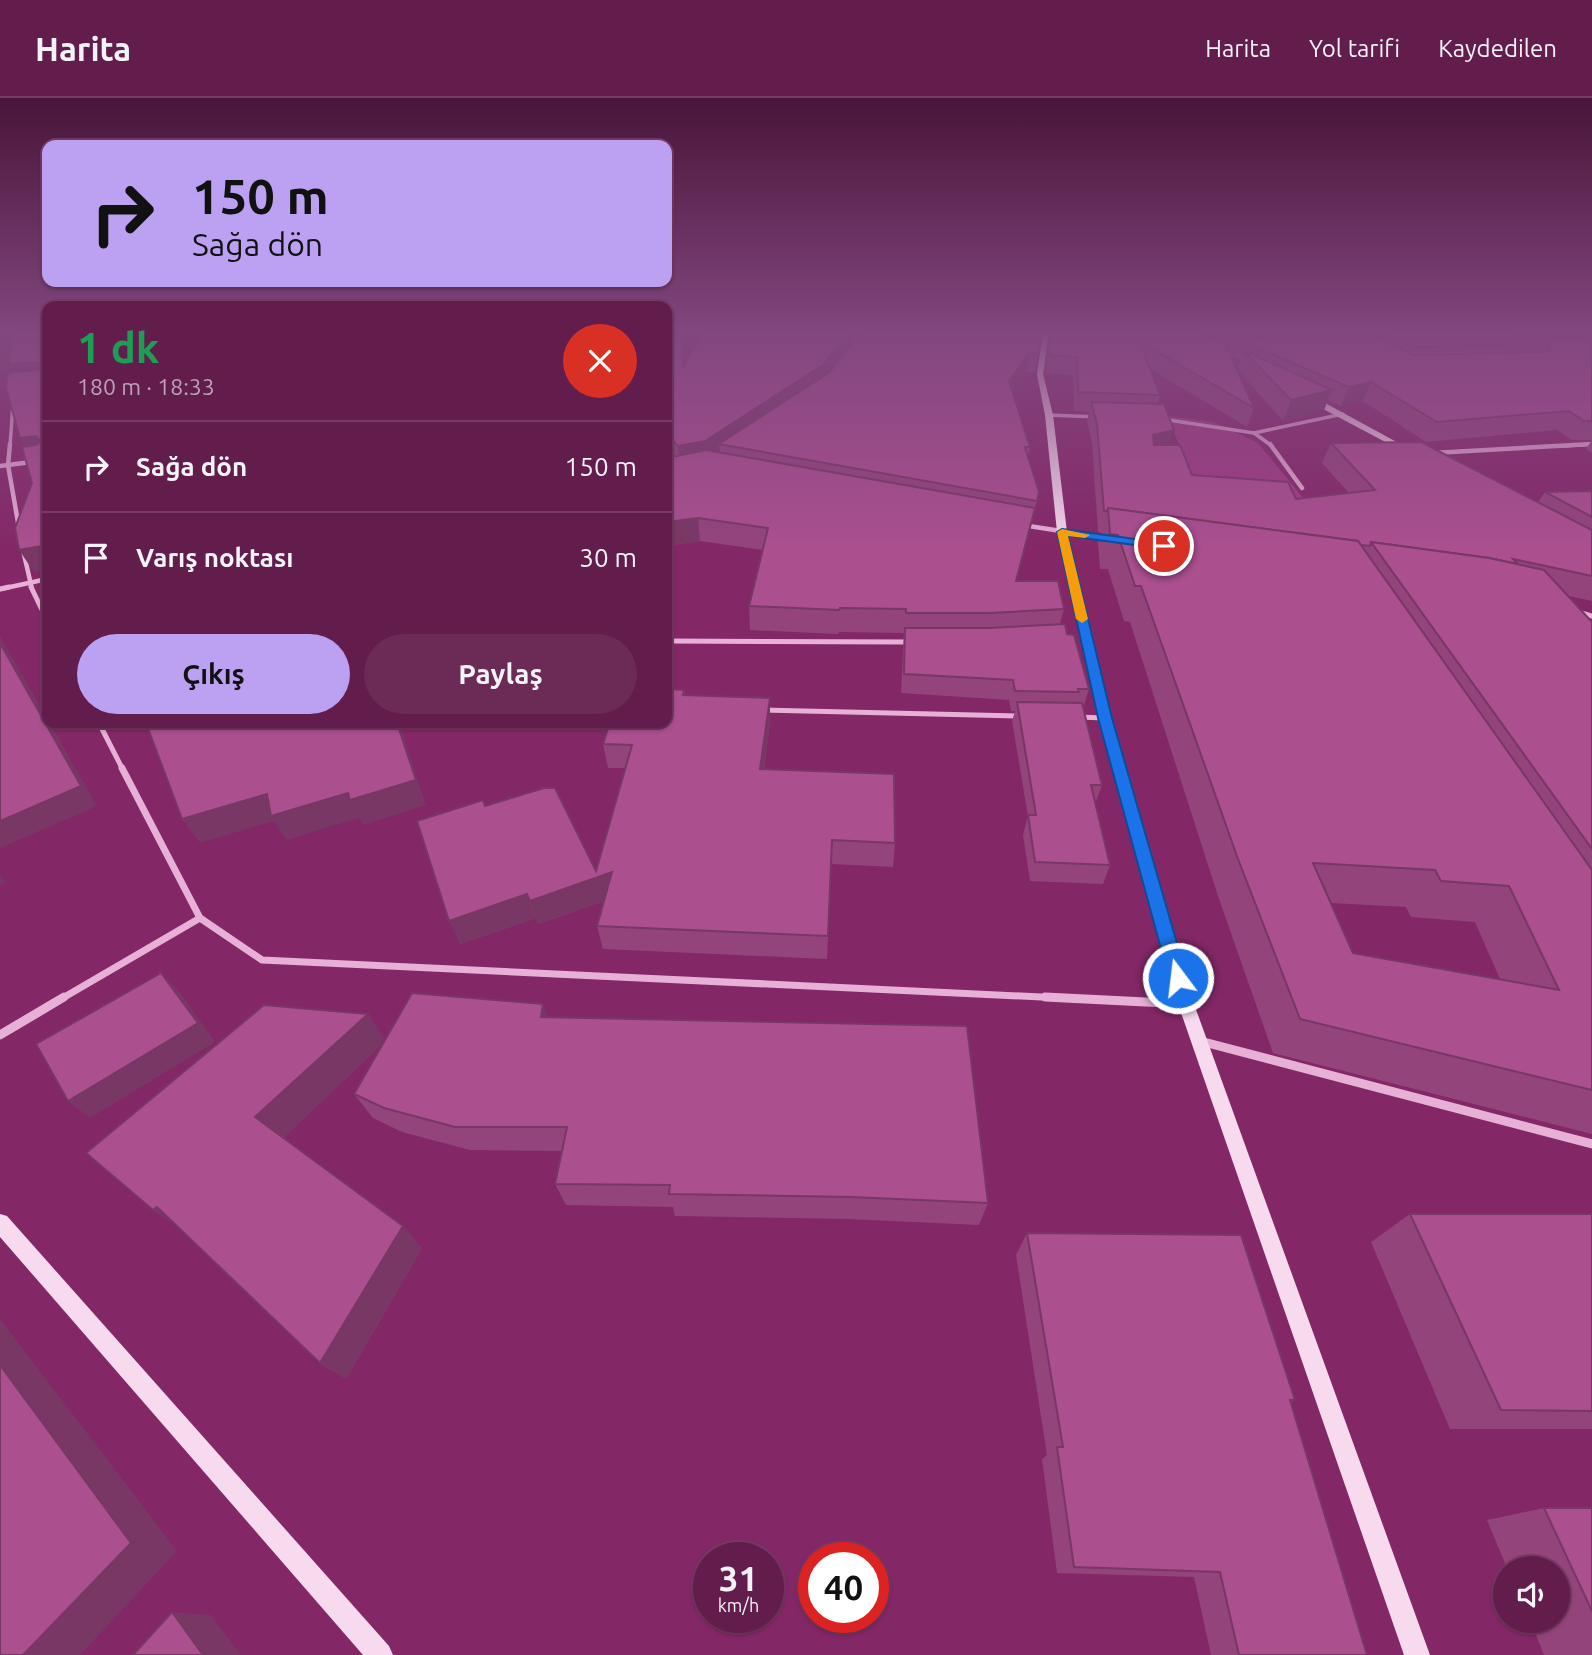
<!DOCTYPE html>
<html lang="tr">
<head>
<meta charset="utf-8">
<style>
  body { margin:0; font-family:Ubuntu,sans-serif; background:#6c2a57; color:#f1f3f6; height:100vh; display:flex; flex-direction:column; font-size:26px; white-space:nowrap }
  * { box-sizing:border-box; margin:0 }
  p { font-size:23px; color:#bba2b6 }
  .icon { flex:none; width:38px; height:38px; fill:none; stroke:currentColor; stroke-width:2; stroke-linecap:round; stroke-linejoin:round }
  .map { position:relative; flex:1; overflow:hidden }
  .details { position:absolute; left:42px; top:203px; width:630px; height:427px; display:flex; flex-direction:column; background:#631d4d; border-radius:14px; box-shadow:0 2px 5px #0004,0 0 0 2px #773b65 }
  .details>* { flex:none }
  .banner { position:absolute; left:42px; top:42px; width:630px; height:147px; border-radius:14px; box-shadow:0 2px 5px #0004,0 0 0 2px #773b65; background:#bca0f2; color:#111; overflow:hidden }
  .buttons { position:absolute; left:1493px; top:1458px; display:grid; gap:14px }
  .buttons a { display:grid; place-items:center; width:77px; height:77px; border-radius:50%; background:#631d4d; box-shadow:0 2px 5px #0004,0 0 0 2px #773b65; font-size:35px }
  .speed { position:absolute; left:693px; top:1444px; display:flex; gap:14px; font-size:35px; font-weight:700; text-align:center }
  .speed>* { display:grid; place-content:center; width:91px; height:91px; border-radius:50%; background:#631d4d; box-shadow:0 2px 5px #0004,0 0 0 2px #773b65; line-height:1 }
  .speed small { font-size:18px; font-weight:400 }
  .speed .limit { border:10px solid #d22; background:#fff; color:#111 }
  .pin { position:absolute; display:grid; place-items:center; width:60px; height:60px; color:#fff; margin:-30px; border:4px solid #fff; border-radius:50%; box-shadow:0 2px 7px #0007 }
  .me { position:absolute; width:77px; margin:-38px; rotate:345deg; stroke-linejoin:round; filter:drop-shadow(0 0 5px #0008) }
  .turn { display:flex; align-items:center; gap:24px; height:147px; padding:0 35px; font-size:32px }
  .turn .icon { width:91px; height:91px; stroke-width:2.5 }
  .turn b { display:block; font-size:49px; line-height:60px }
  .round { display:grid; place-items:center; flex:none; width:74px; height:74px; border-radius:37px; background:#6c2a57 }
  .headline { display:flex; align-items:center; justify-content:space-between; height:119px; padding:0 35px }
  h1 { font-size:42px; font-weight:600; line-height:52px; color:#1e9e55 }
  .button { display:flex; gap:14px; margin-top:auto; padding:14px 35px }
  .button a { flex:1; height:80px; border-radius:42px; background:#bca0f2; color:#111; font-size:28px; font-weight:600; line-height:80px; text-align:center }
  .button a+a { background:#6c2a57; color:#f1f3f6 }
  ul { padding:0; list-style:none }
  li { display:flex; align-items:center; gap:21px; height:91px; padding:0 35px; border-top:2px solid #773b65 }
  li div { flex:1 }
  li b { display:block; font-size:26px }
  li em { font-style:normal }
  header { display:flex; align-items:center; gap:42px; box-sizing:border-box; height:98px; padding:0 35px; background:#631d4d; border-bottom:2px solid #773b65 }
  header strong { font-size:33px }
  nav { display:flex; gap:38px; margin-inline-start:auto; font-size:24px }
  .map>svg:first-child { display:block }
  .green { fill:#a03b82 }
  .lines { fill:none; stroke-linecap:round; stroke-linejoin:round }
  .street-far4 { stroke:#e7b0d7; stroke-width:3.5 }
  .street-far3 { stroke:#e7b0d7; stroke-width:4.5 }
  .street-far2 { stroke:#e7b0d7; stroke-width:5 }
  .street-far1 { stroke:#e7b0d7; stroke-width:7 }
  .street { stroke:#e7b0d7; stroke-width:9 }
  .secondary { fill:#f7daed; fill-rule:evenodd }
  .wall { fill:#93447b; fill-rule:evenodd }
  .shaded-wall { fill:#783764 }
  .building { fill:#ab4f8f; stroke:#783764; stroke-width:2; fill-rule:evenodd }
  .route { fill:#1a73e8; stroke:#114b97; stroke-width:2 }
  .slow { fill:#f59e0b }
</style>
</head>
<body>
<header>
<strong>Harita</strong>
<nav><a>Harita</a><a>Yol tarifi</a><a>Kaydedilen</a></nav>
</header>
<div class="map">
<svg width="1592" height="1557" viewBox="0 0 1592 1557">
  <rect width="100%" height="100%" fill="#842767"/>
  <path class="green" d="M1168,318L1214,324L1258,345L1304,401L1193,385Z"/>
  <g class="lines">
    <g class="street-far4">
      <path d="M1049,317L1098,319"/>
      <path d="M1162,321L1254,335L1343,316"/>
      <path d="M1254,335L1272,348"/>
      <path d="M10,348L13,306"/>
      <path d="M1564,348L1592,346"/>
    </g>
    <g class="street-far3">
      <path d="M10,346L8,367L19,430"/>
      <path d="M1270,346L1302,390"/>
      <path d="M1433,355L1592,346"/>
      <path d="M0,368L47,362"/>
      <path d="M1022,427L1107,440"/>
      <path d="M23,452L32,491"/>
      <path d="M1,491L47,481"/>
    </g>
    <g class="street-far2">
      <path d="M31,489L47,522"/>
      <path d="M0,491L9,489"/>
      <path d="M1578,514L1592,518"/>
      <path d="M667,543L911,544"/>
      <path d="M762,612L1023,618"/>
      <path d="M1077,619L1105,620"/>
      <path d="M99,625L123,672"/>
    </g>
    <g class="street-far1">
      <path d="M122,670L200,820L262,862L1082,901"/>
      <path d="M61,901L200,820"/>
    </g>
    <g class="street">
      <path d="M1045,899L1186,906"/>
      <path d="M0,937L64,899"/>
      <path d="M1200,943L1592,1046"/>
    </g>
    <g class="secondary">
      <path d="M1043,234H1049L1043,276L1053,317L1067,434L1111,620L1194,906L1430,1557H1404L1178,906L1099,620L1057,434L1045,317L1037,276Z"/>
      <path d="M1308,299H1314L1415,354L1408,356L1308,303Z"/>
      <path d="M0,1116L7,1118L389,1548L393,1557H363L0,1139Z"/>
    </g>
  </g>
  <g class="wall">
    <path d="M667,234L684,268L850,234L849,247L1038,256L1035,274H1026L1012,293L1030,349L1028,358L1039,394L1017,483L1064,511L1060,526L1067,536L1089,591L1083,610L1102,687L1095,706L1110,767L1103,786L1030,783L1023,737L1028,718L1012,623L1015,613H1011L1009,602L901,595L904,535L839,534L838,536L750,532L749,508L763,452L700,443L667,448Z"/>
    <path d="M1051,234H1592V355L1586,351L1592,342H1572L1557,332L1426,344L1363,303L1341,308L1328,302L1324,312L1283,323L1237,271L1240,262L1231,258L1254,310L1247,329L1149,270L1160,297L1158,306L1169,347L1192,377L1296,401L1349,395L1322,365L1331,345L1538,404L1545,394L1592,393V503L1569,498L1592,524V1036L1273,955L1218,798L1130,524L1124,523L1108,471H1100L1098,444L1101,435L1098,434L1092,345L1087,323L1089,314L1074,313L1073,277L1046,275ZM1331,805L1406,809L1411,819L1475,824L1500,881L1353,855Z"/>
    <path d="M684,592L685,597L770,624L764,671L895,745L893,769L831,766L827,861L603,851L597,828L604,803L538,826L536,820L460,846L485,708L596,773L626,670H608L603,646Z"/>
    <path d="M368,916L385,942L548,919L988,1105L979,1127L848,1121L675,1118L673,1109L566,1107L555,1086L562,1053L470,1052L402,1034L373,1020L354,996L383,945L283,1040L422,1150L346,1281L320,1265L178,1129L153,1112Z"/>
    <path d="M1410,1116H1592V1331H1450L1371,1144Z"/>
    <path d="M1027,1135L1295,1302L1290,1305L1367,1557H1211L1194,1479L1057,1475L1042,1361L1047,1357L1016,1157Z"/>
    <path d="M1544,1410H1592V1557H1544L1530,1522H1558V1470H1507L1487,1422Z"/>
  </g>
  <g class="shaded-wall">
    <path d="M3,234H19L47,282L19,284L12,271L11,284L0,267Z"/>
    <path d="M848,234H850L849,249L824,286L719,346L720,355L680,370L678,348Z"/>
    <path d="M1029,256L1026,274L1006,301L1009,283Z"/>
    <path d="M1371,284L1363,303L1341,308L1349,289Z"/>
    <path d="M1332,292L1324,312L1283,323L1291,302Z"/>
    <path d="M1174,332L1168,351L1147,357L1153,337Z"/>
    <path d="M36,338L47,356L32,359L20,340Z"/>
    <path d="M1035,410L1030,433L1011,507L1016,483Z"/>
    <path d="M698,420L700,443L667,448V424Z"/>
    <path d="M47,447V471L34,474L19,452Z"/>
    <path d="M0,538L47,620V625H50L97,708L0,750Z"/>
    <path d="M770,600V624L761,695L760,671Z"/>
    <path d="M397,625H398L401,631L426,707L363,727L359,720L286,742L274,723L200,745L182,721L267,696Z"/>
    <path d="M612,774L618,798L538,826L530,803Z"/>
    <path d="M0,777L6,784L0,787Z"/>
    <path d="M527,796L536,820L460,846L449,823Z"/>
    <path d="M161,875L179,893L215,944L90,1020L68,1003Z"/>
    <path d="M543,906L553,932L541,919Z"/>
    <path d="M368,916L386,943L279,1044L255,1019Z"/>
    <path d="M157,1109L185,1134L153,1112Z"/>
    <path d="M403,1128L422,1150L346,1281L320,1265Z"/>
    <path d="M0,1221L177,1453L80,1557H23L0,1267Z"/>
    <path d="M172,1514L211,1517L241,1557H203Z"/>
  </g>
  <g class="building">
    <path d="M0,234H3L0,263Z"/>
    <path d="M12,234H47V447L19,452L15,430L32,385L22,349L36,347L40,343L36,338L20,340L6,290L8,275L37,272L41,269L37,264L9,266Z"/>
    <path d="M667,234H681L683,269L704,234H829L828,236L837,234H848L824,266L705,343L678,348L667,337Z"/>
    <path d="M859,234H1041L1038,256H1029L1009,283L1030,349H1025L1039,394L1037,403L719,346L830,274Z"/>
    <path d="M1052,234H1199L1225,245L1254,310L1139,243L1160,297L1078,294L1077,259L1049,257Z"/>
    <path d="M1389,234H1508L1530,246L1413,249Z"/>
    <path d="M1377,236L1412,257L1546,254L1550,252V248L1533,238H1592V323H1584L1569,313L1437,324L1371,284L1349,289L1230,238Z"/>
    <path d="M1243,252L1332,292L1291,302Z"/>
    <path d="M1091,304L1164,306L1174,332L1153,337L1154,347H1180L1192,377L1288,384L1296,401L1375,392L1331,345L1421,344L1592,432V478L1513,461L1518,466L1489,460L1371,444L1370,448L1361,447L1358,443L1108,410L1107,413H1104L1097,326Z"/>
    <path d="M706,352L1035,410L1016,483H1058L1064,511L989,515H906V511L840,510L839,512L749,508L768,430L698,420L667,424V360Z"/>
    <path d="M1592,393V419L1545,394Z"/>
    <path d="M1108,410L1358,443L1592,772V992L1300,921L1238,761L1141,488H1135L1118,437L1110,436ZM1313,765L1435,772L1441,783L1509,788L1559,892L1353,855Z"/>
    <path d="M1371,444L1489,460L1544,472L1592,524V751Z"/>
    <path d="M1065,526L1067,536L1074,537L1089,591H1078L1079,594L1015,593L1013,582L904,576L905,530H989Z"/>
    <path d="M0,545L81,688L0,723Z"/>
    <path d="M667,591L684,592L683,597L770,600L760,671L894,676L895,745L832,742L828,838L597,828L612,774L530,803L527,796L449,823L417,723L483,702L485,708L544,690H555L596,773L632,647L603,646L610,625H667Z"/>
    <path d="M1017,604L1082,605L1102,687H1091L1110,767L1035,764L1028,717H1036Z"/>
    <path d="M146,625H397L416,682L350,702L348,695L271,718L267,696L182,721Z"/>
    <path d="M161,875L198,925L68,1003L36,946Z"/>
    <path d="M412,895L543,906L541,919L967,928L988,1105L851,1099L669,1096L670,1087L555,1086L567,1029H455L384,1010L354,996Z"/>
    <path d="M264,907L368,916L255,1019L403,1128L320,1265L157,1109L153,1112L86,1055Z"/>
    <path d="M1410,1116H1592V1313L1501,1312Z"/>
    <path d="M1027,1135L1241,1137L1295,1302H1290L1367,1557H1239L1220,1474L1074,1469L1057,1349H1063Z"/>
    <path d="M0,1267L131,1445L23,1557H0Z"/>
    <path d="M1544,1410H1592V1513Z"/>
    <path d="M172,1514L203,1557H133Z"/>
  </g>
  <linearGradient id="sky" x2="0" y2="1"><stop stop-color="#491539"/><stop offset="0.52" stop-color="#82477f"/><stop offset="1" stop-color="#82477f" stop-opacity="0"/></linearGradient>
  <rect width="1592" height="452" fill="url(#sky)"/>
  <path class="route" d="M1062,431L1164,445L1169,448L1164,451L1068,438L1112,620L1187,880L1184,885L1178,887L1172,885L1169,880L1098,620L1057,434Z"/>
  <path class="slow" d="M1062,431L1090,437L1085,440L1068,438L1088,521L1082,525L1076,521L1057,434Z"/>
</svg>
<div class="buttons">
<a><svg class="icon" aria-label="sound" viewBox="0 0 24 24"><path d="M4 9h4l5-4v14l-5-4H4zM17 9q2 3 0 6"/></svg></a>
</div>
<div class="speed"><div>31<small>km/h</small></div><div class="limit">40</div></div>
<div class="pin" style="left:1164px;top:448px;background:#d93025"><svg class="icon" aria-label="arrive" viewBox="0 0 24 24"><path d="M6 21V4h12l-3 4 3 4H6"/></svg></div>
<svg class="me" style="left:1178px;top:880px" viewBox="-20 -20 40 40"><circle r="17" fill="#1a73e8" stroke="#fff" stroke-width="3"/><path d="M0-11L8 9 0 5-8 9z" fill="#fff"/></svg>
<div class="banner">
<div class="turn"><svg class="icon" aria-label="right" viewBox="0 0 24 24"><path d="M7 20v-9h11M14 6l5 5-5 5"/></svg><div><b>150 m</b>Sağa dön</div></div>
</div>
<section class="details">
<div class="headline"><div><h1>1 dk</h1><p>180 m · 18:33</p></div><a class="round" style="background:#d93025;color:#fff"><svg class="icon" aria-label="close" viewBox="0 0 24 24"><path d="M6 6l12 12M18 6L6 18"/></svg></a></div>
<ul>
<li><svg class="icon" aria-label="right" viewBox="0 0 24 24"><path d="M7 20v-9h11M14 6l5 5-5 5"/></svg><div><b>Sağa dön</b></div><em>150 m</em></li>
<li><svg class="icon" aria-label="arrive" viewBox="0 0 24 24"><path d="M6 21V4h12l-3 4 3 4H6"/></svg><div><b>Varış noktası</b></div><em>30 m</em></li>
</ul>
<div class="button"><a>Çıkış</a><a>Paylaş</a></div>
</section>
</div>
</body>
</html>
